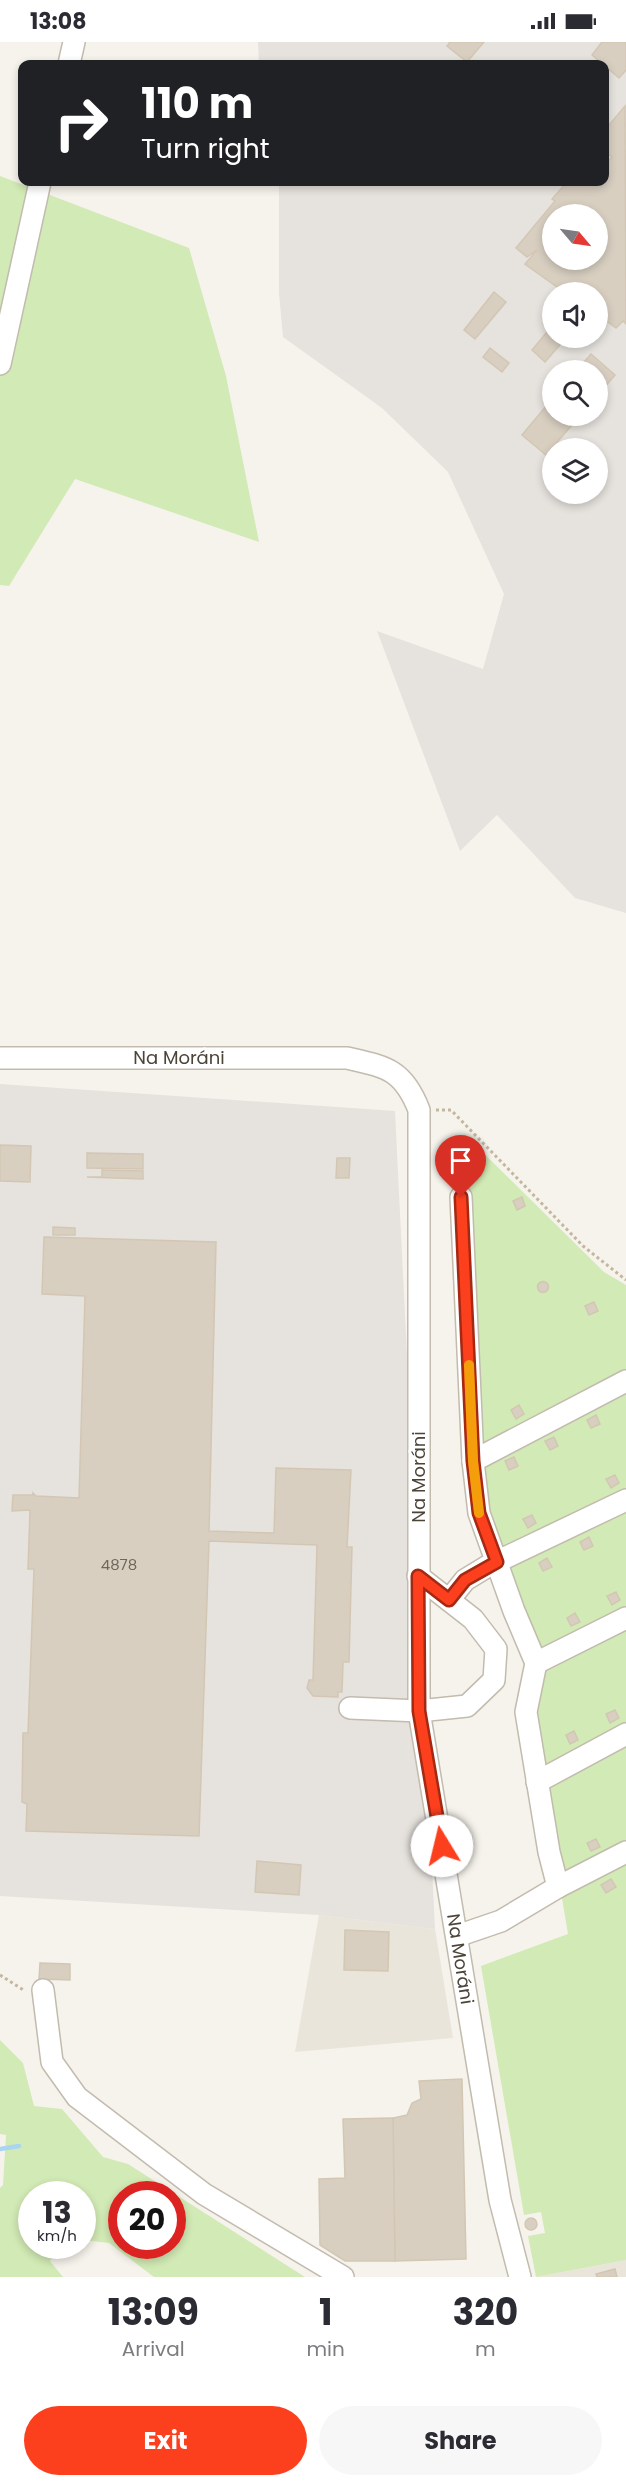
<!DOCTYPE html>
<html lang="en">
<head>
<meta charset="utf-8">
<style>
  body { margin:0; font-family:Poppins,sans-serif; background:#f7f7f7; color:#2b2b33; height:100vh; display:flex; flex-direction:column; font-size:22px; white-space:nowrap }
  * { box-sizing:border-box; margin:0 }
  p { font-size:20px; color:#7c7c81 }
  .icon { flex:none; width:33px; height:33px; fill:none; stroke:currentColor; stroke-width:2; stroke-linecap:round; stroke-linejoin:round }
  .map { position:relative; height:2235px; overflow:hidden }
  .panel { display:flex; flex-direction:column; background:#fff; flex:1 }
  .panel>* { flex:none }
  .top-card { position:absolute; left:18px; top:18px; width:591px; height:126px; border-radius:12px; box-shadow:0 3px 9px #0003; background:#202124; color:#fff; overflow:hidden }
  .needle { width:39px; rotate:119deg }
  .buttons { position:absolute; left:542px; top:162px; display:grid; gap:12px }
  .buttons a { display:grid; place-items:center; width:66px; height:66px; border-radius:50%; background:#fff; box-shadow:0 3px 9px #0003; font-size:30px }
  .speed { position:absolute; left:18px; top:2139px; display:flex; gap:12px; font-size:30px; font-weight:700; text-align:center }
  .speed>* { display:grid; place-content:center; width:78px; height:78px; border-radius:50%; background:#fff; box-shadow:0 3px 9px #0003; line-height:1 }
  .speed small { font-size:15px; font-weight:400 }
  .speed .limit { border:9px solid #d22; background:#fff; color:#111 }
  .pin { position:absolute; display:grid; place-items:center; width:51px; height:51px; color:#fff; margin:-62px -26px; border-radius:50% 50% 50% 0; rotate:-45deg; box-shadow:0 0 6px #0007 }
  .pin .icon { rotate:45deg }
  .me { position:absolute; width:66px; margin:-33px; rotate:351deg; stroke-linejoin:round; filter:drop-shadow(0 0 4px #0008) }
  .turn { display:flex; align-items:center; gap:21px; height:126px; padding:0 24px; font-size:27px }
  .turn .icon { width:78px; height:78px; stroke-width:2.5 }
  .turn b { display:block; font-size:42px; line-height:51px }
  .eta { display:flex; justify-content:space-evenly; align-items:center; height:102px; text-align:center }
  .eta b { font-size:36px; font-weight:700; line-height:42px }
  .primary-button { display:flex; gap:12px; margin-top:auto; padding:12px 24px }
  .primary-button a { flex:1; height:69px; border-radius:36px; background:#fc3f1d; color:#fff; font-size:24px; font-weight:700; line-height:69px; text-align:center }
  .primary-button a+a { background:#f7f7f7; color:#2b2b33 }
  .status { display:flex; justify-content:space-between; align-items:center; height:42px; padding:0 30px; background:#fff; direction:ltr }
  .status svg { height:16px; fill:currentColor }
  .map>svg:first-child { display:block }
  .residential { fill:#eae5da }
  .industrial { fill:#e6e2dd; fill-rule:evenodd }
  .green { fill:#d2eab5; fill-rule:evenodd }
  .lines { fill:none; stroke-linecap:round; stroke-linejoin:round }
  .stream { stroke:#a9d4f2; stroke-width:4.5 }
  .building { fill:#d8cfc1; stroke:#d3c7b4; stroke-width:1.5; fill-rule:evenodd }
  .minor-casing { stroke:#c2bbae; stroke-width:24 }
  .path { stroke:#c4b79f; stroke-width:3; stroke-dasharray:3 3; stroke-linecap:butt }
  .minor { stroke:#fff; stroke-width:21 }
  .route-casing { stroke:#a42913; stroke-width:15 }
  .route { stroke:#fc3f1d; stroke-width:10 }
  .slow { stroke:#f59e0b; stroke-width:10 }
  .labels { text-anchor:middle; stroke-width:5; stroke-linejoin:round; paint-order:stroke }
  .number-label { font-size:15px; fill:#6e675b }
  .street-label { font-size:18px; fill:#4b4439; stroke:#fff }
</style>
</head>
<body>
<div class="status"><b>13:08</b><svg viewBox="0 0 49 12"><path d="M0 12V9h3v3zM5 12V6h3v6zM10 12V3h3v9zM15 12V0h3v12zM26 1h20v11H26zM47 4h2v5h-2z"/></svg></div>
<div class="map">
<svg width="626" height="2235" viewBox="0 0 626 2235">
  <rect width="100%" height="100%" fill="#f6f3ec"/>
  <g class="residential">
    <path d="M319,1873L435,1887L453,1996L295,2010Z"/>
    <path d="M626,2218V2235H536Z"/>
  </g>
  <g class="industrial">
    <path d="M258,0H626V871L575,856L497,773L460,809L377,589L483,627L504,552L448,430L382,366L283,295L279,251V140H604V22H259ZM552,172H597V218H552ZM552,250H597V296H552ZM552,328H597V374H552ZM552,406H597V452H552Z"/>
    <path d="M0,1042L395,1069L435,1887L319,1873L0,1854Z"/>
  </g>
  <g class="green">
    <path d="M0,134L189,206L226,334L259,500L75,437L9,544L0,543Z"/>
    <path d="M464,1092L604,1230L626,1243V2218L536,2235L528,2194L545,2191L541,2170L524,2173L481,1924L568,1892L531,1673L540,1616L481,1466L461,1097Z"/>
    <path d="M0,1998L23,2021L34,2064L62,2067L103,2115L128,2122L305,2235H154L109,2201L83,2198L82,2152H32V2204H62L50,2219L63,2235H0V2146L3,2143L6,2093L0,2092ZM122,2152H172V2204H122Z"/>
  </g>
  <g class="lines">
    <path class="stream" d="M0,2107L19,2104"/>
  </g>
  <g class="building">
    <path d="M450,0H484L467,20L447,4Z"/>
    <path d="M602,0H626V28L619,36L592,13Z"/>
    <path d="M625,64L626,282L623,279L616,286L600,274L597,275V250H576L580,244L574,250H564L525,222L537,208L527,215L516,206L555,159L552,157L567,140H604V116L608,119L612,115L604,109V89ZM552,172H597V218H552Z"/>
    <path d="M494,250L506,260L475,297L464,288Z"/>
    <path d="M552,284V296H566L545,320L532,308Z"/>
    <path d="M490,306L509,321L502,330L483,315Z"/>
    <path d="M591,312L615,333L597,354V328H577Z"/>
    <path d="M552,357V374H580L551,407L552,418L522,393Z"/>
    <path d="M0,1103L31,1104L30,1140L0,1139Z"/>
    <path d="M87,1111L143,1112V1127L87,1126Z"/>
    <path d="M337,1116H350L349,1136H336Z"/>
    <path d="M102,1128L143,1129V1137L87,1135H102Z"/>
    <path d="M522,1155L525,1164L517,1168L513,1159Z"/>
    <path d="M53,1185L75,1186V1193H53Z"/>
    <path d="M44,1195L216,1200L209,1489L274,1491L276,1426L351,1428L347,1505H352L349,1620H343L342,1650H338V1655L313,1654L307,1646L309,1638H313L317,1503L209,1499L199,1794L26,1789L27,1762L22,1760L23,1691H28L34,1527H28L30,1468L12,1469L13,1453H33V1451L36,1454L79,1456L85,1254L42,1252Z"/>
    <circle cx="543" cy="1245" r="5.5"/>
    <path d="M594,1260L598,1269L589,1273L585,1264Z"/>
    <path d="M519,1363L524,1372L516,1377L511,1368Z"/>
    <path d="M596,1373L600,1382L591,1386L587,1378Z"/>
    <path d="M554,1395L558,1404L550,1408L545,1399Z"/>
    <path d="M514,1415L518,1424L509,1428L505,1419Z"/>
    <path d="M615,1433L619,1441L611,1446L606,1437Z"/>
    <path d="M532,1473L536,1481L528,1486L523,1477Z"/>
    <path d="M589,1495L593,1504L584,1508L580,1500Z"/>
    <path d="M547,1516L552,1525L543,1529L539,1521Z"/>
    <path d="M616,1550L620,1558L612,1563L607,1554Z"/>
    <path d="M575,1571L580,1580L571,1584L567,1576Z"/>
    <path d="M615,1668L619,1676L610,1681L606,1672Z"/>
    <path d="M574,1689L578,1698L570,1702L566,1693Z"/>
    <path d="M596,1797L600,1805L591,1809L587,1801Z"/>
    <path d="M257,1819L301,1823L299,1853L255,1850Z"/>
    <path d="M611,1837L616,1845L606,1851L601,1843Z"/>
    <path d="M345,1888L389,1890L388,1929L344,1928Z"/>
    <path d="M40,1921L70,1922V1938L39,1937Z"/>
    <path d="M462,2037L466,2217L395,2219L393,2076L407,2073L412,2061L421,2057L419,2039Z"/>
    <path d="M393,2076L395,2219H345L320,2203L319,2137L345,2136L343,2077Z"/>
    <circle cx="531" cy="2182" r="6"/>
    <path d="M615,2227L617,2235H597L596,2232Z"/>
  </g>
  <g class="lines">
    <g class="minor-casing">
      <g id="minor">
        <path d="M69,22L74,0"/>
        <path d="M0,322L40,140"/>
        <path d="M0,1016H347C386,1025 403,1027 419,1068V1669L500,2158L520,2235"/>
        <path d="M461,1155L473,1419L479,1471L514,1569L536,1621L526,1670L549,1810L558,1845L626,1810"/>
        <path d="M473,1419L626,1339"/>
        <path d="M449,1558L465,1538L488,1524L626,1458"/>
        <path d="M536,1621L626,1576"/>
        <path d="M350,1666L419,1669L467,1664L494,1638L496,1607L473,1577L418,1534"/>
        <path d="M537,1740L626,1692"/>
        <path d="M457,1894L501,1879L558,1845"/>
        <path d="M43,1948L52,2020L77,2055L204,2152L343,2235"/>
      </g>
    </g>
    <g class="path">
      <path d="M436,1068H451L583,1204L626,1238"/>
      <path d="M0,1933L25,1949"/>
    </g>
    <use href="#minor" class="minor"/>
  </g>
  <g class="lines">
    <g class="route-casing">
      <path id="route" d="M442,1804L419,1669L418,1534L449,1558L465,1538L497,1520L479,1471L473,1419L461,1155"/>
    </g>
    <use href="#route" class="route"/>
    <path class="slow" d="M469,1323L473,1419L479,1471"/>
  </g>
  <g class="labels">
    <g class="number-label">
      <text x="119" y="1528">4878</text>
    </g>
    <g class="street-label">
      <text x="179" y="1022">Na Moráni</text>
      <text transform="translate(419 1435) rotate(-90)" y="6">Na Moráni</text>
      <text transform="translate(460 1917) rotate(81)" y="6">Na Moráni</text>
    </g>
  </g>
</svg>
<div class="buttons">
<a><svg class="needle" viewBox="-14 -14 28 28"><path d="M0-13l5 13h-10z" fill="#e53935"/><path d="M0 13l5-13h-10z" fill="#7c7c81"/></svg></a>
<a><svg class="icon" aria-label="sound" viewBox="0 0 24 24"><path d="M4 9h4l5-4v14l-5-4H4zM17 9q2 3 0 6"/></svg></a>
<a><svg class="icon" aria-label="search" viewBox="0 0 24 24"><circle cx="10" cy="10" r="6"/><path d="M15 15l6 6"/></svg></a>
<a><svg class="icon" aria-label="layers" viewBox="0 0 24 24"><path d="M12 4l9 5-9 5-9-5zM3 14l9 5 9-5"/></svg></a>
</div>
<div class="speed"><div>13<small>km/h</small></div><div class="limit">20</div></div>
<div class="pin" style="left:461px;top:1155px;background:#d93025"><svg class="icon" aria-label="arrive" viewBox="0 0 24 24"><path d="M6 21V4h12l-3 4 3 4H6"/></svg></div>
<svg class="me" style="left:442px;top:1804px" viewBox="-20 -20 40 40"><circle r="19" fill="#fff"/><path d="M0-13L10 11 0 6-10 11z" fill="#fc3f1d"/></svg>
<div class="top-card">
<div class="turn"><svg class="icon" aria-label="right" viewBox="0 0 24 24"><path d="M7 20v-9h11M14 6l5 5-5 5"/></svg><div><b>110 m</b>Turn right</div></div>
</div>
</div>
<section class="panel">
<div class="eta">
<div><b>13:09</b><p>Arrival</p></div>
<div><b>1</b><p>min</p></div>
<div><b>320</b><p>m</p></div>
</div>
<div class="primary-button"><a>Exit</a><a>Share</a></div>
</section>
</body>
</html>
